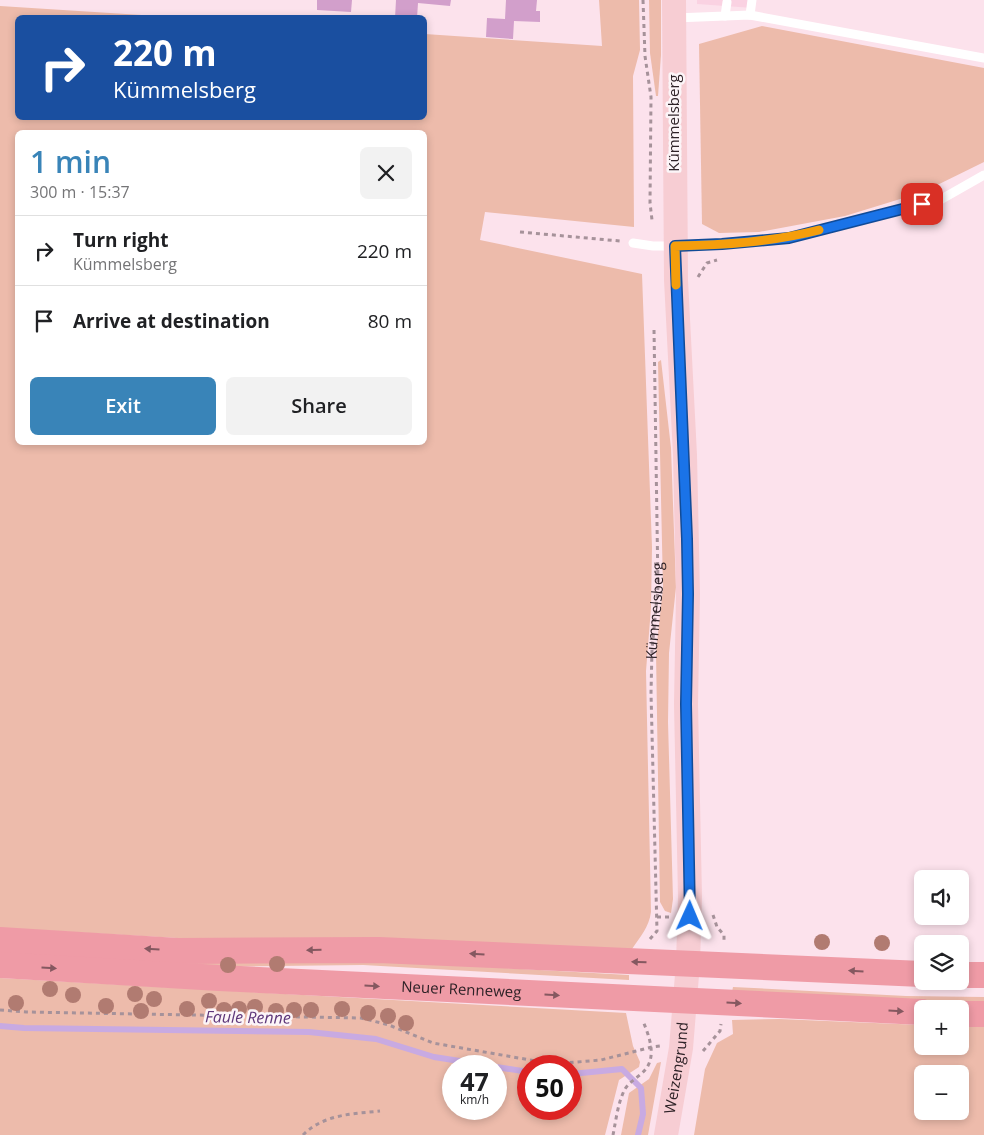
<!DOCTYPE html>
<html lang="en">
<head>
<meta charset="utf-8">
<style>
  body { margin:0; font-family:"Open Sans",sans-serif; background:#f2f2f2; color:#202124; height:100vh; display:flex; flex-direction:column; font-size:19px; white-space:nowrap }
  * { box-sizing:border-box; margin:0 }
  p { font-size:16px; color:#757577 }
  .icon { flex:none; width:28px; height:28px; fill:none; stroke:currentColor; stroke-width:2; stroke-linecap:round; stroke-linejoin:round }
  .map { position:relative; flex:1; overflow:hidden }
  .details { position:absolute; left:15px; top:130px; width:412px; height:315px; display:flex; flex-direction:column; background:#fff; border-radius:8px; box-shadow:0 2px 8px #0003 }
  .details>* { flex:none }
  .hud { position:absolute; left:15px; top:15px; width:412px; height:105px; border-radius:8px; box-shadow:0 2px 8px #0003; background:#1a4fa0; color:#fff; overflow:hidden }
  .fabs { position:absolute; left:914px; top:870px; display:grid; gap:10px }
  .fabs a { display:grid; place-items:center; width:55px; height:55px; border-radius:8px; background:#fff; box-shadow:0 2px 8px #0003; font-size:25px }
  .speed { position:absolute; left:442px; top:1055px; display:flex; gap:10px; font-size:25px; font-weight:700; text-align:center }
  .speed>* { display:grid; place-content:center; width:65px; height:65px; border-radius:50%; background:#fff; box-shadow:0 2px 8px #0003; line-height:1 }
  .speed small { font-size:12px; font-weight:400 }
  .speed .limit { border:8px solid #d22; background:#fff; color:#111 }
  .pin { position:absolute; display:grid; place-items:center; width:42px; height:42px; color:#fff; margin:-21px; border-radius:10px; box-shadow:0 2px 8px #0006 }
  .me { position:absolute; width:55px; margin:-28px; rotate:1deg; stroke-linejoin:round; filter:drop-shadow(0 0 4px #0008) }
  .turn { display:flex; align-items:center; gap:18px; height:105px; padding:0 15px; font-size:22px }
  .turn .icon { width:65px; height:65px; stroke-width:2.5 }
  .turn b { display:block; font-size:35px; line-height:42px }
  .round { display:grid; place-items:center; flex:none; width:52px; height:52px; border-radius:8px; background:#f2f2f2 }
  .headline { display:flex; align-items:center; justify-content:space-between; height:85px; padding:0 15px }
  h1 { font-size:30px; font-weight:600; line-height:38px; color:#3984b8 }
  .action { display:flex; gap:10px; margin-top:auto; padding:10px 15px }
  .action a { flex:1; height:58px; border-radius:8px; background:#3984b8; color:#fff; font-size:20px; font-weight:600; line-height:58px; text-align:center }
  .action a+a { background:#f2f2f2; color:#202124 }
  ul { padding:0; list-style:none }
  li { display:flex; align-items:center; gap:15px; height:70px; padding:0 15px; border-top:1px solid #e0e0e0 }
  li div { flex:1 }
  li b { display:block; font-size:19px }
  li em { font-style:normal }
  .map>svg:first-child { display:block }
  .built { fill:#fad2e2 }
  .green { fill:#edbbab; fill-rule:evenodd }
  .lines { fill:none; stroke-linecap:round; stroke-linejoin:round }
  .stream { stroke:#c8aae2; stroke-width:6 }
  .building { fill:#d29fcb }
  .path { stroke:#a6929a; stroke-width:3; stroke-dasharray:4 4; stroke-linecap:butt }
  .lane { stroke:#fff; stroke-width:9 }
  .secondary { stroke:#f7cdd3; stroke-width:24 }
  .primary { stroke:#ef9ba6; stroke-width:26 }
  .tree { fill:#b17b71 }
  .oneway { fill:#855860 }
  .route-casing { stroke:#114b97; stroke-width:12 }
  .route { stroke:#1a73e8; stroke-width:9 }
  .slow { stroke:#f59e0b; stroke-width:9 }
  .labels { text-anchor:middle; stroke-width:5; stroke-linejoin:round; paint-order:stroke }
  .street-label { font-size:15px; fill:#2e2227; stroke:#fcf5f8 }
  .water-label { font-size:16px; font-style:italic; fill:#5e377a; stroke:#fcf5f8 }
</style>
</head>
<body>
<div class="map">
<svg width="984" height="1135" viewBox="0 0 984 1135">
  <rect width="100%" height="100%" fill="#fce2ec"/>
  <path class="built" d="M697,0H754L753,8L697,4Z"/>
  <g class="green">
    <path d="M599,0H639L640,50L633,76L634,227L485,212L480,240L642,274L652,547L651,608L646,671L651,912C649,927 640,937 632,949L195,939L0,928V6L173,17L18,18V118H425V34L602,46ZM18,132H425V442H18Z"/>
    <path d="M649,0H661V55L658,96H656L650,53Z"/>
    <path d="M762,26L984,68V162L923,192L845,216L759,232L719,233L702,224L699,44Z"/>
    <path d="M661,360L671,448L676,587L669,653L668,722L673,899L671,913L665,911L660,902L656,652L663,588L658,362Z"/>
    <path d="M382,961L629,975V980L363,965L199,967L187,962Z"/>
    <path d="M0,978L626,1013L633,1046L640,1062L639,1067L619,1080L605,1135H0ZM454,1066H496V1109H454ZM529,1066H571V1109H529Z"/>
    <path d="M733,987L906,996L984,997V1003L907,1001L732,992Z"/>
    <path d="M779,1019L922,1025V1046H960V1026L984,1027V1135H694L705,1069L717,1043L733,1034L732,1020ZM922,1074H960V1111H922Z"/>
    <path d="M661,1062L648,1135H621L629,1093L649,1079L657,1063Z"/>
  </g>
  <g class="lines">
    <g class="stream">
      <path d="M0,1026L24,1028L309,1032L376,1039L434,1057L492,1066"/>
      <path d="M496,1067L529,1072"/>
      <path d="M571,1074L622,1069L641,1088L643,1114L638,1135"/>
    </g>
  </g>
  <g class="building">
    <path d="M317,0H352L351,12L317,10Z"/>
    <path d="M396,0H451L450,6L418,3L417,18H395Z"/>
    <path d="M506,0H537L536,11H540V22L514,21L513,39L486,37L487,18L505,19Z"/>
  </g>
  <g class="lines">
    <g class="path">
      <path d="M643,0L645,56L651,97L650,203L652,220"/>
      <path d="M520,232L620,241"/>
      <path d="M698,277L707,263L717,260"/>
      <path d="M713,915L717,927L724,935V943"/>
      <path d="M657,917H670"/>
      <path id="s1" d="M650,939L657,931L651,693L652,649L658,587L654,329"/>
      <path d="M0,1010L26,1012L361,1018L389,1025L433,1043L553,1064L601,1060L652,1047L660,1046"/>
      <path d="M703,1051L720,1031L721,1024"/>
      <path d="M303,1135C324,1114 352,1114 380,1111"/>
      <path d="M613,1135C616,1120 618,1102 625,1089C630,1081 639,1077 645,1070C657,1056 649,1036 643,1021"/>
    </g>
    <g class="lane">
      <path d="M750,15L752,0"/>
      <path d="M725,16L750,15L984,58"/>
      <path d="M675,18L725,16L727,2"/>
      <path d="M633,243L653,246H695L789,238L940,200L984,175"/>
    </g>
    <path class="secondary" id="s2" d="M666,1135L681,1048L688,963L690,897L686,704L688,594L685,455L676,280L674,0"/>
    <g class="primary">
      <path d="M0,940L178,951L379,950L922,974"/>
      <path id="s3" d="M0,965L219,978L922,1012"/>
      <path d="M960,975H984"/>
      <path d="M960,1014H984"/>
    </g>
  </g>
  <g class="tree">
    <circle cx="822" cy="942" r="8"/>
    <circle cx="882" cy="943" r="8"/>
    <circle cx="277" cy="964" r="8"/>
    <circle cx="228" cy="965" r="8"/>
    <circle cx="50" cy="989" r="8"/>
    <circle cx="135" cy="994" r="8"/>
    <circle cx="73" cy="995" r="8"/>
    <circle cx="154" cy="999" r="8"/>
    <circle cx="209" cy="1001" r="8"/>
    <circle cx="16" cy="1003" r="8"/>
    <circle cx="106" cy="1006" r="8"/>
    <circle cx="255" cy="1007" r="8"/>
    <circle cx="187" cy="1009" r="8"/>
    <circle cx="239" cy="1009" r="8"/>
    <circle cx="342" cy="1009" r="8"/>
    <circle cx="224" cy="1010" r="8"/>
    <circle cx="294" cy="1010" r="8"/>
    <circle cx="311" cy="1010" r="8"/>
    <circle cx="141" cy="1011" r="8"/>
    <circle cx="276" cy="1011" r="8"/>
    <circle cx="368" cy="1013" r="8"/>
    <circle cx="388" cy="1016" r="8"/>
    <circle cx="406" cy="1023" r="8"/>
  </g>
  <defs><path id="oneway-solid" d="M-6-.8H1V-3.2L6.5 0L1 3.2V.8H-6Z" transform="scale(1.25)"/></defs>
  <g class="oneway">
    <use href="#oneway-solid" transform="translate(152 949) rotate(-176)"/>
    <use href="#oneway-solid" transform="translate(314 950) rotate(178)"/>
    <use href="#oneway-solid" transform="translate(477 954) rotate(-177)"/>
    <use href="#oneway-solid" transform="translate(639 962) rotate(-178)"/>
    <use href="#oneway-solid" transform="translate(49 968) rotate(3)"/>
    <use href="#oneway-solid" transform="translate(856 971) rotate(-177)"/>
    <use href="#oneway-solid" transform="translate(372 986) rotate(3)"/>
    <use href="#oneway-solid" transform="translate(552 995) rotate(3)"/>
    <use href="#oneway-solid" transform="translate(734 1003) rotate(3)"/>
    <use href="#oneway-solid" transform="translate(896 1011) rotate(3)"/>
  </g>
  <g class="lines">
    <g class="route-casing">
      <path id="route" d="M690,916L686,704L688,594L687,539L675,246L722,244L789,238L922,204"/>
    </g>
    <use href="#route" class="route"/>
    <path class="slow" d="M676,285L675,246C724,245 772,242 819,230"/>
  </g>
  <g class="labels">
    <g class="street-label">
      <text transform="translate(674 123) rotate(-90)" y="5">Kümmelsberg</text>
      <text dy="5" stroke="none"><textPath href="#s1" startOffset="331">Kümmelsberg</textPath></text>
      <text dy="5" stroke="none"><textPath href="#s3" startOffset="462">Neuer Renneweg</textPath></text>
      <text dy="5" stroke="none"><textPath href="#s2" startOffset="68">Weizengrund</textPath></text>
    </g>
    <g class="water-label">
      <text transform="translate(248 1017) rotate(1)" y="6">Faule Renne</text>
    </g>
  </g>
</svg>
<div class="fabs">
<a><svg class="icon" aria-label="sound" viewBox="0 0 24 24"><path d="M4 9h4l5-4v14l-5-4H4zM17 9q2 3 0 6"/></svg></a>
<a><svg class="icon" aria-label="layers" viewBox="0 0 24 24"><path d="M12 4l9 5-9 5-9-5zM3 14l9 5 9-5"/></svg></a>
<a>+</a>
<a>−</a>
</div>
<div class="speed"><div>47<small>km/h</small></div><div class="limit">50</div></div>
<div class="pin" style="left:922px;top:204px;background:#d93025"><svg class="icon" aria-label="arrive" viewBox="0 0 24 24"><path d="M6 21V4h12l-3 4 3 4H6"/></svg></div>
<svg class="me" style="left:690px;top:916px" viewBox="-20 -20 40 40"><path d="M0-17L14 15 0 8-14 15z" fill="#1a73e8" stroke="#fff" stroke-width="4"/></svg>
<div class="hud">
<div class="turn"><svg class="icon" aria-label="right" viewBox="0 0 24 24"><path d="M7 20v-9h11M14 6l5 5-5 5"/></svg><div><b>220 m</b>Kümmelsberg</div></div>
</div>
<section class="details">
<div class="headline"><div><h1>1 min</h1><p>300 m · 15:37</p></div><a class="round"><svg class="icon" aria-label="close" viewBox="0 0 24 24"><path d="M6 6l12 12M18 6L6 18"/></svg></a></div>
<ul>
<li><svg class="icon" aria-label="right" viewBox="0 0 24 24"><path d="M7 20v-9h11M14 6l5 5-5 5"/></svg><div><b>Turn right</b><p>Kümmelsberg</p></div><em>220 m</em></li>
<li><svg class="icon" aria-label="arrive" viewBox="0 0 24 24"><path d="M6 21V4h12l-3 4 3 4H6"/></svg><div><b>Arrive at destination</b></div><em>80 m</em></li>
</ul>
<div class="action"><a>Exit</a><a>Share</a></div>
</section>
</div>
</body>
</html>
